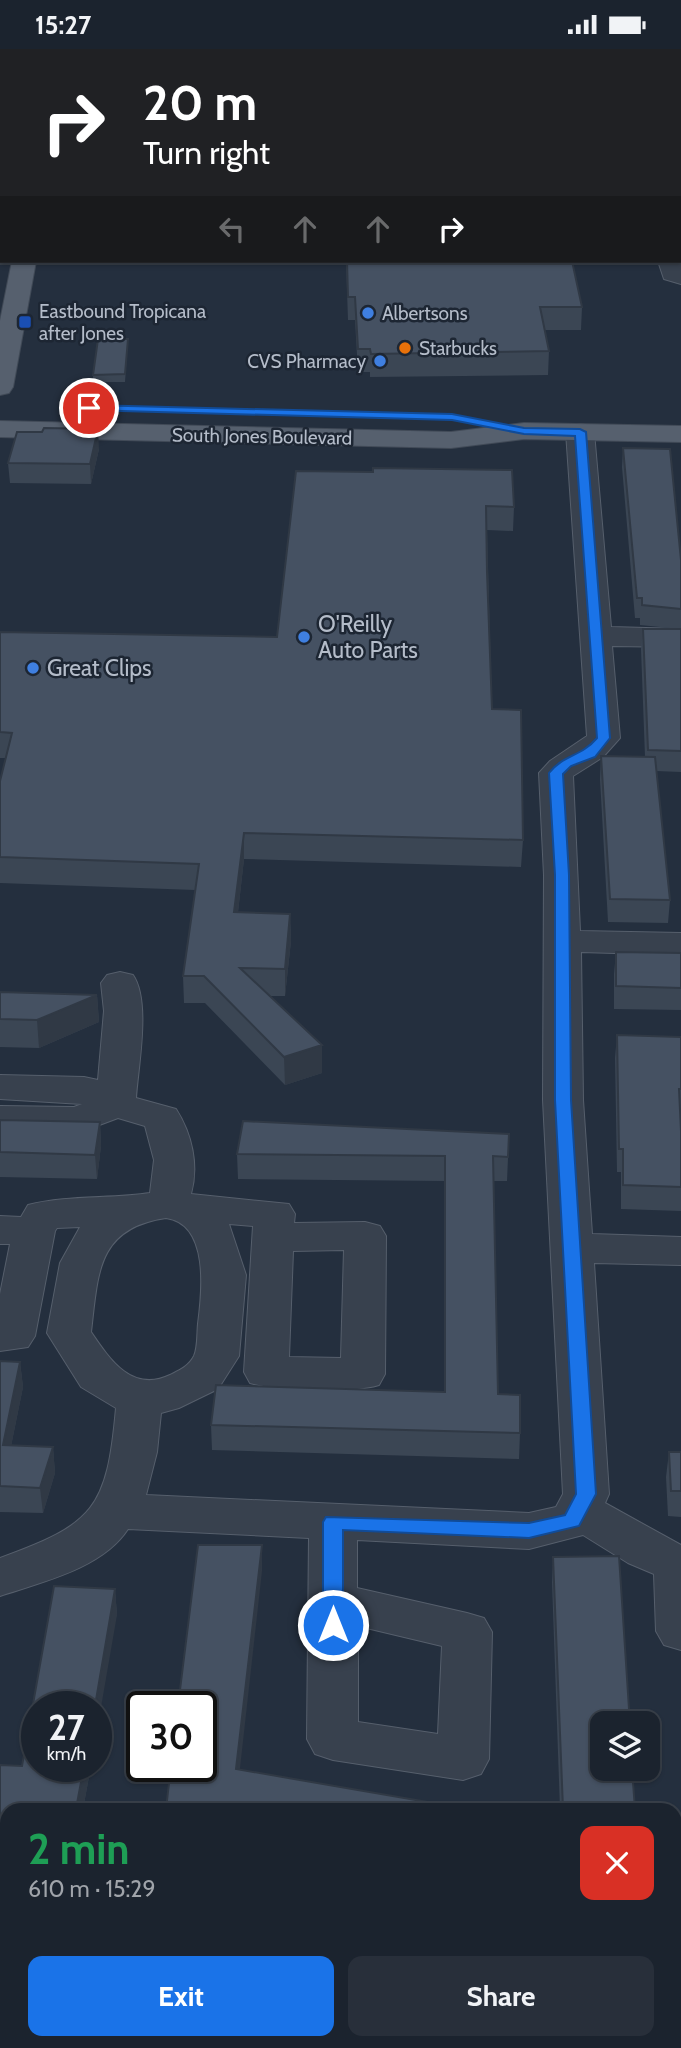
<!DOCTYPE html>
<html lang="en">
<head>
<meta charset="utf-8">
<style>
  body { margin:0; font-family:Cabin,sans-serif; background:#282f3a; color:#f1f3f6; height:100vh; display:flex; flex-direction:column; font-size:26px; white-space:nowrap }
  * { box-sizing:border-box; margin:0 }
  p { font-size:23px; color:#a0a4aa }
  .icon { flex:none; width:38px; height:38px; fill:none; stroke:currentColor; stroke-width:2; stroke-linecap:round; stroke-linejoin:round }
  .map { position:relative; flex:1; overflow:hidden }
  .details { position:absolute; left:0px; top:1754px; width:682px; height:247px; display:flex; flex-direction:column; background:#1b232e; border-radius:21px 21px 0 0; box-shadow:0 2px 5px #0004,0 0 0 2px #39404a }
  .details>* { flex:none }
  .hud { position:absolute; left:0px; top:0px; width:682px; height:214px; box-shadow:0 2px 5px #0004,0 0 0 2px #39404a; background:#202124; color:#fff; overflow:hidden }
  .controls { position:absolute; left:590px; top:1662px; display:grid; gap:14px }
  .controls a { display:grid; place-items:center; width:70px; height:70px; border-radius:14px; background:#1b232e; box-shadow:0 2px 5px #0004,0 0 0 2px #39404a; font-size:35px }
  .speed { position:absolute; left:21px; top:1642px; display:flex; gap:14px; font-size:35px; font-weight:700; text-align:center }
  .speed>* { display:grid; place-content:center; width:91px; height:91px; border-radius:50%; background:#1b232e; box-shadow:0 2px 5px #0004,0 0 0 2px #39404a; line-height:1 }
  .speed small { font-size:18px; font-weight:400 }
  .speed .limit { border:4px solid #111; border-radius:10px; background:#fff; color:#111 }
  .pin { position:absolute; display:grid; place-items:center; width:60px; height:60px; color:#fff; margin:-30px; border:4px solid #fff; border-radius:50%; box-shadow:0 2px 7px #0007 }
  .me { position:absolute; width:77px; margin:-38px; rotate:0deg; stroke-linejoin:round; filter:drop-shadow(0 0 5px #0008) }
  .turn { display:flex; align-items:center; gap:24px; height:147px; padding:0 28px; font-size:32px }
  .turn .icon { width:91px; height:91px; stroke-width:2.5 }
  .turn b { display:block; font-size:49px; line-height:60px }
  .lanes { display:flex; align-items:center; height:66px; padding:0 28px; background:#0003; justify-content:center; gap:35px; direction:ltr }
  .lanes .off { opacity:.35 }
  .round { display:grid; place-items:center; flex:none; width:74px; height:74px; border-radius:14px; background:#282f3a }
  .head { display:flex; align-items:center; justify-content:space-between; height:119px; padding:0 28px }
  h1 { font-size:42px; font-weight:800; line-height:52px; color:#1e9e55 }
  .action { display:flex; gap:14px; margin-top:auto; padding:14px 28px }
  .action a { flex:1; height:80px; border-radius:14px; background:#1a73e8; color:#fff; font-size:28px; font-weight:800; line-height:80px; text-align:center }
  .action a+a { background:#282f3a; color:#f1f3f6 }
  .status { display:flex; justify-content:space-between; align-items:center; height:49px; padding:0 35px; background:#1b232e; direction:ltr }
  .status svg { height:19px; fill:currentColor }
  .map>svg:first-child { display:block }
  .lines { fill:none; stroke-linecap:round; stroke-linejoin:round }
  .minor-casing { stroke:#565f6c; stroke-width:2 }
  .major-casing { stroke:#414a57; stroke-width:2 }
  .minor { fill:#38414e; fill-rule:evenodd }
  .major { fill:#56606e; fill-rule:evenodd }
  .wall { fill:#3b4654 }
  .shaded-wall { fill:#303945 }
  .building { fill:#455162; stroke:#303945; stroke-width:2 }
  .route { fill:#1a73e8; stroke:#114b97; stroke-width:2 }
  .shop-dot { fill:#3f7fe0; stroke:#1d2633; stroke-width:2.5 }
  .transit-dot { fill:#1a4fb4; stroke:#1d2633; stroke-width:2.5 }
  .food-dot { fill:#e8710a; stroke:#1d2633; stroke-width:2.5 }
  .labels { text-anchor:middle; stroke-width:5; stroke-linejoin:round; paint-order:stroke }
  .far-poi-label { font-size:19px; fill:#b4bcc9; stroke:#1d2633; text-anchor:start }
  .far-street-label { font-size:19px; fill:#b4bcc9; stroke:#1d2633 }
  .poi-label { font-size:23px; fill:#b4bcc9; stroke:#1d2633; text-anchor:start }
</style>
</head>
<body>
<div class="status"><b>15:27</b><svg viewBox="0 0 49 12"><path d="M0 12V9h3v3zM5 12V6h3v6zM10 12V3h3v9zM15 12V0h3v12zM26 1h20v11H26zM47 4h2v5h-2z"/></svg></div>
<div class="map">
<svg width="681" height="1999" viewBox="0 0 681 1999">
  <rect width="100%" height="100%" fill="#242f3e"/>
  <g class="lines">
    <g class="minor-casing">
      <g id="minor">
        <path d="M681,210V235L664,230L658,212Z"/>
        <path d="M580,375L590,377L594,383L611,578L681,580V598L612,597L620,689L603,708L573,727L580,882L681,884V906L581,903L583,1051L592,1185L681,1188V1216L594,1214L609,1445L605,1454L681,1496V1601L664,1596L656,1582L654,1525L628,1514L583,1486L529,1500L357,1491V1539L467,1564L484,1569L492,1583L489,1710L481,1725L463,1731L333,1711L315,1705L307,1690L309,1489L128,1480C103,1519 42,1533 0,1547V1509C94,1475 107,1460 116,1359L81,1338L47,1284L60,1214L80,1178L57,1179L55,1182L35,1287L28,1298L0,1302V1245L10,1195H0V1167L21,1168L28,1156C67,1146 110,1150 150,1144L154,1111L145,1077L118,1069L78,1084L0,1083V1057L74,1058L82,1055L0,1050V1026L84,1028L98,1031L104,962L101,934L107,926L120,923L133,926C151,952 138,1018 136,1049L176,1060C192,1085 199,1116 191,1145L289,1155L295,1165L294,1174L365,1173L380,1177L386,1187L385,1325L379,1336C347,1345 282,1343 250,1334L244,1323L253,1177L229,1175L246,1226L239,1307L218,1340L179,1359L161,1364L157,1403L146,1446L529,1464L556,1458L563,1445L543,1051L544,826L539,724L550,712L587,687L566,383L570,377ZM166,1169C210,1175 202,1244 198,1275C197,1284 198,1298 194,1307C189,1317 180,1321 170,1326C132,1344 110,1311 91,1283C98,1224 97,1179 166,1169ZM344,1201L341,1309L289,1308L293,1202ZM358,1577L442,1597L438,1685L358,1673Z"/>
      </g>
    </g>
    <g class="major-casing">
      <g id="major">
        <rect x="32" y="0" width="20" height="2"/>
        <rect x="0" y="123" width="2" height="14"/>
        <path d="M12,212H36L13,338L9,344L0,346V272Z"/>
        <path d="M0,372L451,383L524,374L681,377V393L524,390L451,399L0,388Z"/>
      </g>
    </g>
    <use href="#minor" class="minor"/>
    <use href="#major" class="major"/>
  </g>
  <g class="wall">
    <path d="M346,212H572L582,258L581,281H545L549,302L548,326L370,328V323H358L355,271H348Z"/>
    <path d="M128,290L125,333H93V326Z"/>
    <path d="M623,399L681,511V723L656,722L670,851L668,874L608,873L600,730L601,707L645,708L641,600L643,580H680L640,576V569H635L622,418Z"/>
    <path d="M99,400L91,435L10,434L8,414Z"/>
    <path d="M296,422L514,458L513,482L487,481L492,660L523,791L521,818L244,810L238,863L290,865L291,892L285,947H269L322,1024L285,1036L205,954H184L183,927L195,841L0,834V732L6,709H0V583L277,588Z"/>
    <path d="M616,903L681,904V961L614,960V925Z"/>
    <path d="M0,943L97,946L99,973L39,999L0,998Z"/>
    <path d="M617,986L681,988V1162L621,1160V1123H617L615,1009Z"/>
    <path d="M0,1071L100,1073L101,1097L97,1130L0,1128Z"/>
    <path d="M509,1085L507,1132H493L498,1345L520,1384L519,1410L212,1401L211,1376L444,1343L445,1132L238,1130L237,1105Z"/>
    <path d="M0,1312L20,1313L23,1338L11,1397L53,1398L55,1424L43,1464L0,1463Z"/>
    <path d="M669,1403H681V1468L668,1467L666,1428Z"/>
    <path d="M553,1508L635,1760H560L552,1533Z"/>
    <path d="M115,1540L117,1566L37,1717H91L83,1760H7V1794H0V1716L22,1717Z"/>
    <path d="M0,1889L7,1890V1993H75L74,1999H34L0,1997Z"/>
    <path d="M127,1993H193L192,1999H128Z"/>
    <path d="M235,1993H359L358,1999H235Z"/>
    <path d="M373,1993H656L655,1995L666,1999H400Z"/>
  </g>
  <g class="shaded-wall">
    <path d="M98,380L99,400L91,435L90,415Z"/>
    <path d="M244,784V810L235,890L234,863Z"/>
    <path d="M290,865L291,892L285,947V920Z"/>
    <path d="M97,946L99,973L39,999L37,971Z"/>
    <path d="M322,996V1024L285,1036L284,1008Z"/>
    <path d="M100,1073L101,1097L97,1130L95,1106Z"/>
    <path d="M20,1313L23,1338L6,1422L3,1396Z"/>
    <path d="M53,1398L55,1424L43,1464L40,1439Z"/>
    <path d="M262,1496V1522L237,1746L236,1720Z"/>
    <path d="M115,1540L117,1566L96,1687V1657H95Z"/>
    <path d="M84,1717H91L83,1760H76Z"/>
    <path d="M355,1993H359L358,1999H354Z"/>
  </g>
  <g class="building">
    <path d="M106,0H201L200,2H106Z"/>
    <rect x="285" y="0" width="242" height="2"/>
    <rect x="596" y="0" width="55" height="2"/>
    <path d="M347,212H572L582,258H540L549,302L371,305L370,300H358L355,248H348Z"/>
    <path d="M98,290H128L125,325L93,326Z"/>
    <path d="M44,379L98,380L90,415L8,414L17,383H42Z"/>
    <path d="M623,399L670,400L681,511V560L642,556V549H637Z"/>
    <path d="M373,419L512,421L514,458L486,457L487,523L492,660L521,661L523,791L244,784L234,863L290,865L285,920L240,919L322,996L284,1008L204,927H183L199,815L0,808V732L12,684L0,683V583L277,588L296,422L373,423Z"/>
    <path d="M643,580H681V702L648,701Z"/>
    <path d="M601,707L655,708L670,851L610,850Z"/>
    <path d="M616,903L681,904V939L616,937Z"/>
    <path d="M0,943L97,946L37,971L0,970Z"/>
    <path d="M617,986L681,988V1040H679L681,1082V1138L623,1136V1100H619Z"/>
    <path d="M0,1071L100,1073L95,1106L0,1103Z"/>
    <path d="M243,1072L509,1085L508,1108L493,1107L498,1345L520,1346V1384L211,1376L216,1336L445,1343V1107L237,1105Z"/>
    <path d="M0,1312L20,1313L3,1396L53,1398L40,1439L0,1437Z"/>
    <path d="M669,1403H681V1442H671Z"/>
    <path d="M198,1496H262L236,1720L468,1760H166L171,1717H201V1657H178Z"/>
    <path d="M619,1507L630,1675H602V1720H632L635,1760H563L553,1508Z"/>
    <path d="M54,1537L115,1540L95,1657H37V1717H84L76,1760H7V1769H0V1716L22,1717Z"/>
    <path d="M0,1889L7,1890V1979H0Z"/>
    <path d="M339,1993H355L354,1996Z"/>
    <path d="M415,1993H653V1995L666,1999H414Z"/>
  </g>
  <path class="route" d="M89,356L452,365L524,379L580,380L586,383L610,689L595,708L571,717L563,725L569,826L571,1051L596,1445L579,1477L529,1489L343,1481V1576L340,1581H326L323,1576V1473L326,1468L529,1474L565,1466L576,1445L555,1051V826L549,724C564,705 581,708 597,689L575,387L524,385L452,371L86,361V357Z"/>
  <g class="shop-dot">
    <circle cx="368" cy="264" r="7"/>
    <circle cx="380" cy="312" r="7"/>
    <circle cx="304" cy="588" r="7"/>
    <circle cx="33" cy="619" r="7"/>
  </g>
  <rect class="transit-dot" x="18" y="266" width="14" height="14" rx="3.5"/>
  <circle class="food-dot" cx="405" cy="299" r="7"/>
  <g class="labels">
    <g class="far-poi-label">
      <text x="39" y="269">Eastbound Tropicana<tspan x="39" dy="22">after Jones</tspan></text>
      <text x="382" y="271">Albertsons</text>
      <text x="419" y="306">Starbucks</text>
      <text x="366" y="319" text-anchor="end">CVS Pharmacy</text>
    </g>
    <g class="far-street-label">
      <text transform="translate(262 387) rotate(1)" y="7">South Jones Boulevard</text>
    </g>
    <g class="poi-label">
      <text x="318" y="583">O'Reilly<tspan x="318" dy="26">Auto Parts</tspan></text>
      <text x="47" y="627">Great Clips</text>
    </g>
  </g>
</svg>
<div class="controls">
<a><svg class="icon" aria-label="layers" viewBox="0 0 24 24"><path d="M12 4l9 5-9 5-9-5zM3 14l9 5 9-5"/></svg></a>
</div>
<div class="speed"><div>27<small>km/h</small></div><div class="limit">30</div></div>
<div class="pin" style="left:89px;top:359px;background:#d93025"><svg class="icon" aria-label="arrive" viewBox="0 0 24 24"><path d="M6 21V4h12l-3 4 3 4H6"/></svg></div>
<svg class="me" style="left:333px;top:1576px" viewBox="-20 -20 40 40"><circle r="17" fill="#1a73e8" stroke="#fff" stroke-width="3"/><path d="M0-11L8 9 0 5-8 9z" fill="#fff"/></svg>
<div class="hud">
<div class="turn"><svg class="icon" aria-label="right" viewBox="0 0 24 24"><path d="M7 20v-9h11M14 6l5 5-5 5"/></svg><div><b>20 m</b>Turn right</div></div>
<div class="lanes"><svg class="icon off" aria-label="left" viewBox="0 0 24 24"><path d="M17 20v-9H6M10 6l-5 5 5 5"/></svg><svg class="icon off" aria-label="ahead" viewBox="0 0 24 24"><path d="M12 20V5M6 11l6-6 6 6"/></svg><svg class="icon off" aria-label="ahead" viewBox="0 0 24 24"><path d="M12 20V5M6 11l6-6 6 6"/></svg><svg class="icon" aria-label="right" viewBox="0 0 24 24"><path d="M7 20v-9h11M14 6l5 5-5 5"/></svg></div>
</div>
<section class="details">
<div class="head"><div><h1>2 min</h1><p>610 m · 15:29</p></div><a class="round" style="background:#d93025;color:#fff"><svg class="icon" aria-label="close" viewBox="0 0 24 24"><path d="M6 6l12 12M18 6L6 18"/></svg></a></div>
<div class="action"><a>Exit</a><a>Share</a></div>
</section>
</div>
</body>
</html>
